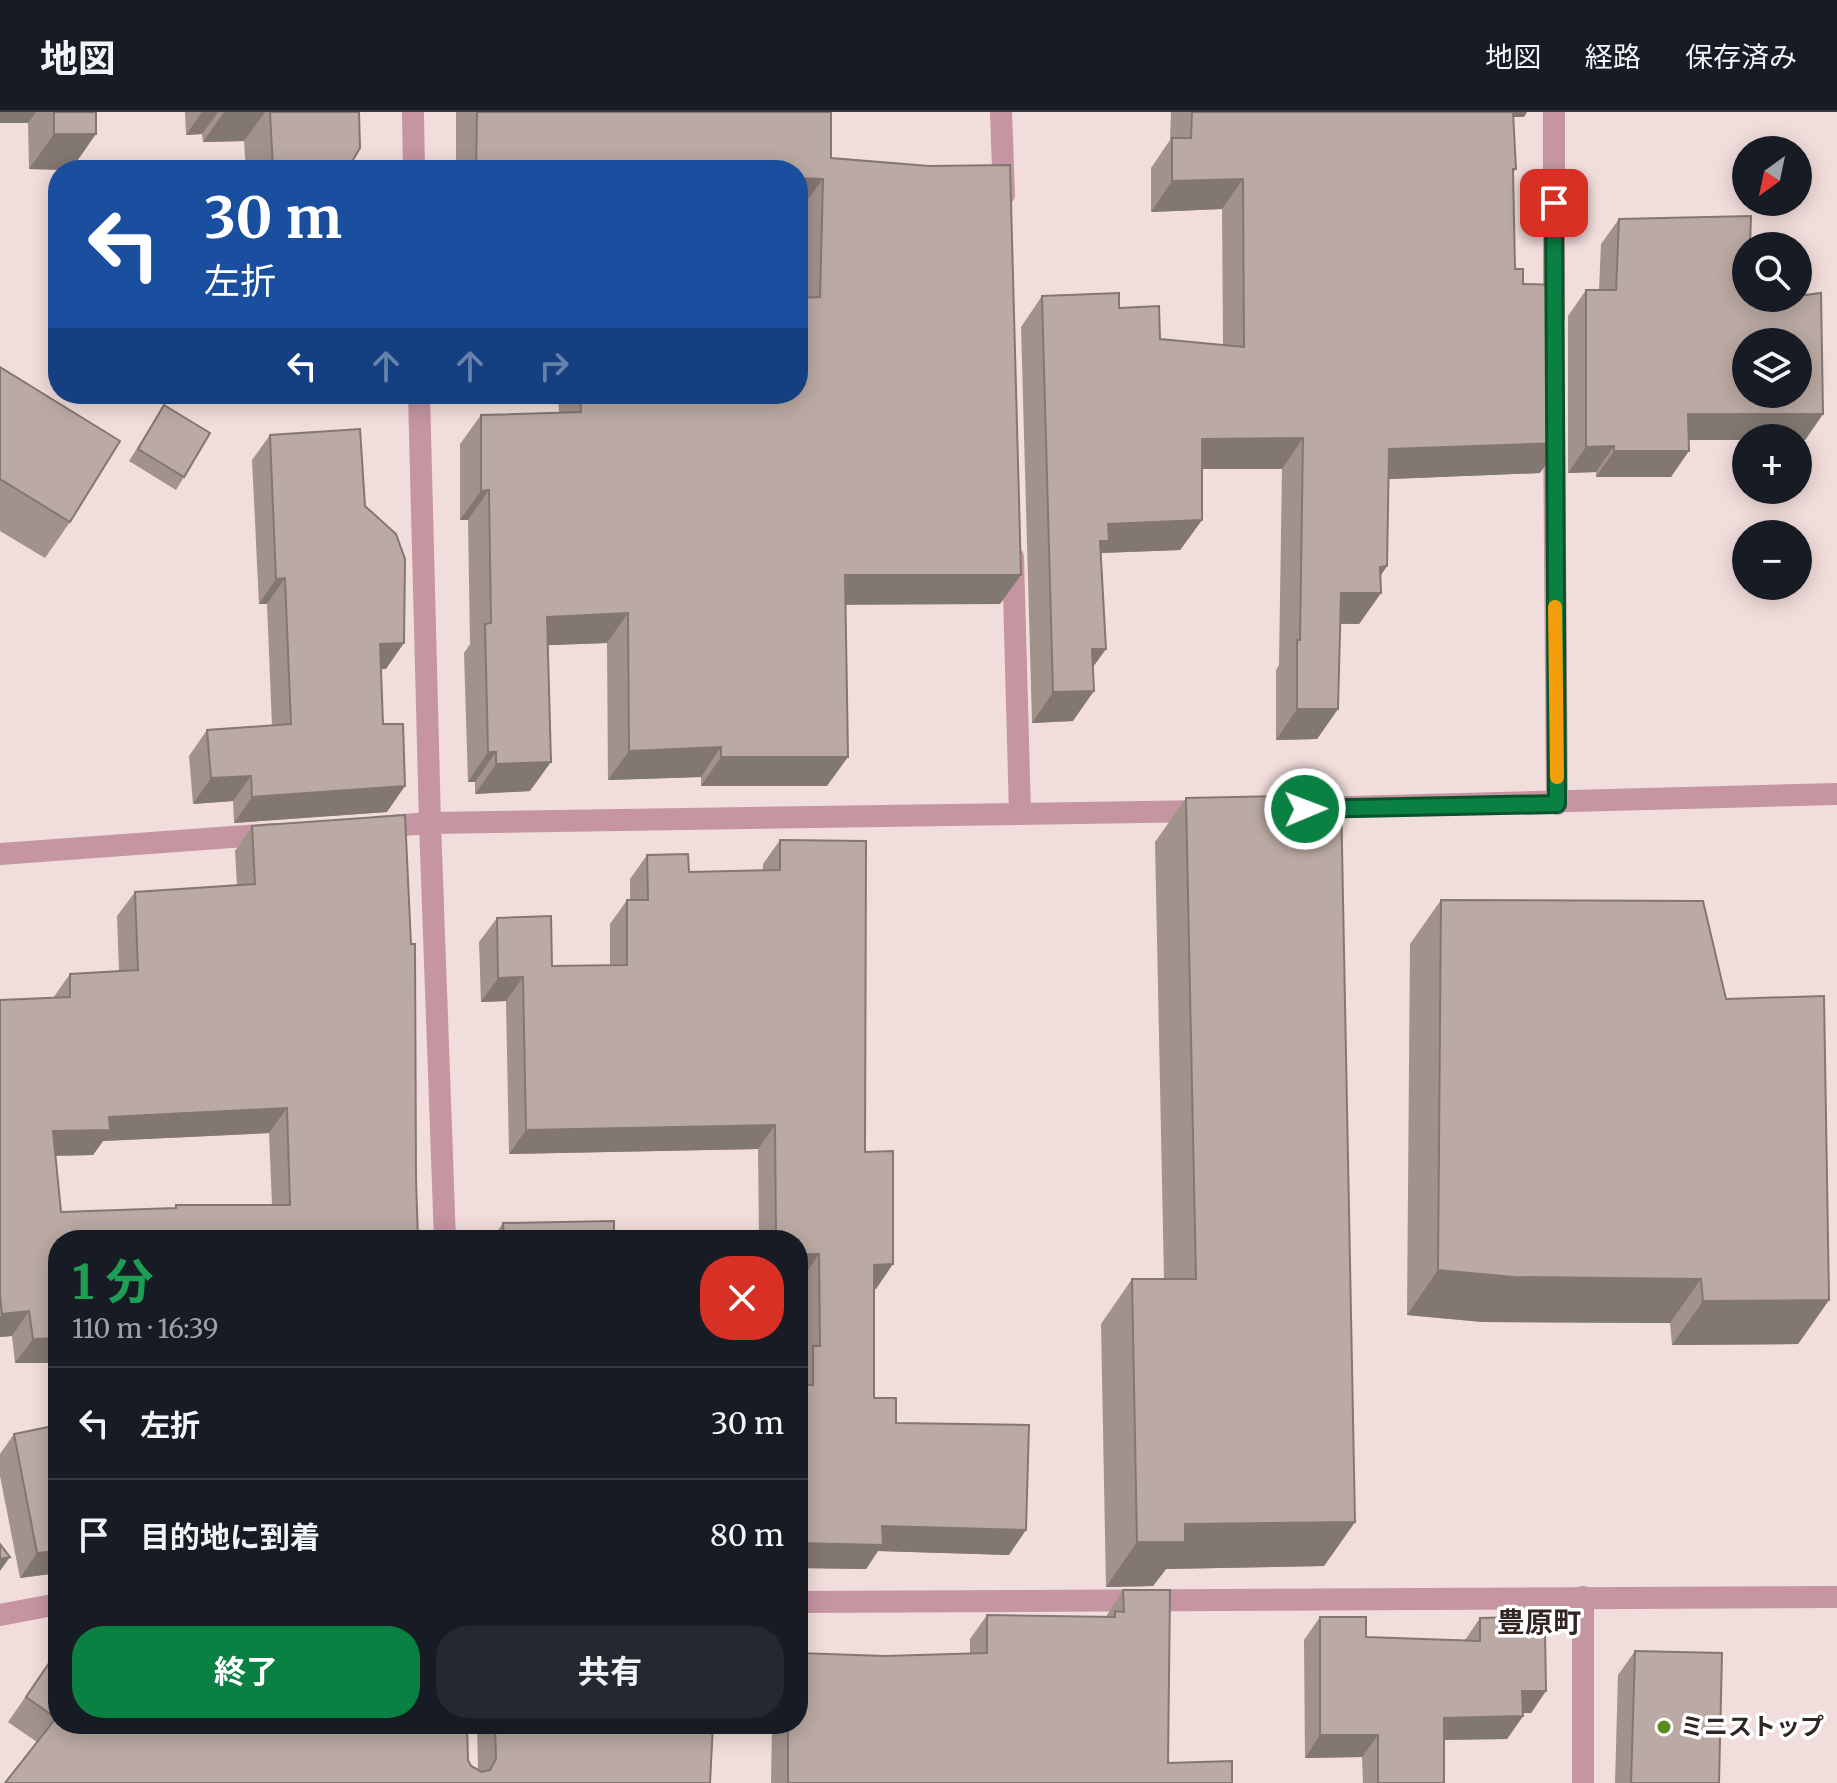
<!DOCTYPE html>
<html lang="ja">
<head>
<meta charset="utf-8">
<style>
  body { margin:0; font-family:Merriweather,"Noto Sans JP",serif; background:#242831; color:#f1f3f6; height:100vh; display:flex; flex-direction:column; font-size:30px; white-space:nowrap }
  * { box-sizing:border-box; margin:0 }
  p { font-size:26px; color:#9ea1a6 }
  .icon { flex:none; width:44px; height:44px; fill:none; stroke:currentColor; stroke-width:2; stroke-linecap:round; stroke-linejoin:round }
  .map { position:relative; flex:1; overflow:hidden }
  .sheet { position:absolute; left:48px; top:1118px; width:760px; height:504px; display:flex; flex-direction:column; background:#171b24; border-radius:32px; box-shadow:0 4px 20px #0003 }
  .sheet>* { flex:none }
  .guide { position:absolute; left:48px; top:48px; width:760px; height:244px; border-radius:32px; box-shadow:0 4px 20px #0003; background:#1a4fa0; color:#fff; overflow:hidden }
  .needle { width:52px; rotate:213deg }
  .tools { position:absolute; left:1732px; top:24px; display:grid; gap:16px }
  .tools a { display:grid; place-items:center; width:80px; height:80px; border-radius:50%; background:#171b24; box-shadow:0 4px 20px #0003; font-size:40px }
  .pin { position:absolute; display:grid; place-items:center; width:68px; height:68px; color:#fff; margin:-34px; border-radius:16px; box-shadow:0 4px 12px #0006 }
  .me { position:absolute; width:88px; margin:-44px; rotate:89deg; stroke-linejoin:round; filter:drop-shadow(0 0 6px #0008) }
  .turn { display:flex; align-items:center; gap:28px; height:168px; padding:0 24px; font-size:36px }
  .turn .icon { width:104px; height:104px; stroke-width:2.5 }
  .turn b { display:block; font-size:56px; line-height:68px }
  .lanes { display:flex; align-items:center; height:76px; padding:0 24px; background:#0003; justify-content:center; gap:40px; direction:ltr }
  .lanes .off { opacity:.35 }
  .round { display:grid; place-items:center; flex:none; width:84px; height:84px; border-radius:32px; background:#242831 }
  .headline { display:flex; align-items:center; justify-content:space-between; height:136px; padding:0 24px }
  h1 { font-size:48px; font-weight:700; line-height:60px; color:#1e9e55 }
  .button { display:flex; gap:16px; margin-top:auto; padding:16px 24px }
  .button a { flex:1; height:92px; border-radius:32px; background:#0b8043; color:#fff; font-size:32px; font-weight:700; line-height:92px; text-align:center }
  .button a+a { background:#242831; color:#f1f3f6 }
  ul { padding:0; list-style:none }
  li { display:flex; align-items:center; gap:24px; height:112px; padding:0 24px; border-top:2px solid #363941 }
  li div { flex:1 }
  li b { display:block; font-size:30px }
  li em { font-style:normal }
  header { display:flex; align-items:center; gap:48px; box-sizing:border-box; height:112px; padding:0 40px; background:#171b24; border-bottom:2px solid #363941 }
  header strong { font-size:38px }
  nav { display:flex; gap:44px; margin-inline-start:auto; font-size:28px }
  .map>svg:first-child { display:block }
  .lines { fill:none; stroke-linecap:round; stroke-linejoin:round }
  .minor { stroke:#c595a2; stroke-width:22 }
  .wall { fill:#a1928c; fill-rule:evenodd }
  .shaded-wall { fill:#837772 }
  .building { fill:#bbaaa3; stroke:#837772; stroke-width:2; fill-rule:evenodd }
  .route-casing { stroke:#07532c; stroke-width:20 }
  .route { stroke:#0b8043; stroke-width:14 }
  .slow { stroke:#f59e0b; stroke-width:14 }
  .poi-dot { fill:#5b8b1f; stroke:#fff; stroke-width:3 }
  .labels { text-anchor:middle; stroke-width:7; stroke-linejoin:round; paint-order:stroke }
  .poi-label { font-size:24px; font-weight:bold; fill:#2e2726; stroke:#fff; text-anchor:start }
  .quarter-label { font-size:28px; font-weight:bold; fill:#332524; stroke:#fff }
</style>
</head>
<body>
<header>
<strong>地図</strong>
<nav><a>地図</a><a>経路</a><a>保存済み</a></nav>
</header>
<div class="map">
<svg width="1837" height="1671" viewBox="0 0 1837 1671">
  <rect width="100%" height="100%" fill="#f1dddc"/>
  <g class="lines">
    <g class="minor">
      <path d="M413,0L414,58"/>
      <path d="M1001,0L1004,83"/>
      <path d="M1554,203V0"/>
      <path d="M419,282L430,711L445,1128"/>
      <path d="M1554,313L1557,692"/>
      <path d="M1013,445L1020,702"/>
      <path d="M1312,696L1837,682"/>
      <path d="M376,715L430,711L1206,699"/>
      <path d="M0,742L274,722"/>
      <path d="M1583,1485V1671"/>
      <path d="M798,1490L1837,1485"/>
      <path d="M0,1503L58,1492"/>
    </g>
  </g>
  <g class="wall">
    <path d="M0,0H96L71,58L29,57L28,11H0Z"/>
    <path d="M185,0H359L347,58H246L244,29L203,30L202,22L186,23Z"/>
    <path d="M456,0H831V46L1000,492H845L827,674H701V665L608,668L607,531L548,533L530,679L475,682V670H468L464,541L470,532L468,408H460V332L481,303L559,301L558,282H798L802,96H798V58H456Z"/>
    <path d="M1171,0H1527L1524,5H1513L1516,57L1513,61L1515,157L1523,172L1540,361L1388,367L1387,454L1381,463V481L1359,512H1340L1338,597L1317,627L1276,628V558L1279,553L1282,357H1202V408L1180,438L1101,441L1106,537L1093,555L1073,609L1032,611L1021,215L1042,184L1119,196L1160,227L1223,233L1222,97L1151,100V56L1170,28Z"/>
    <path d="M1619,107L1746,134L1759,188L1823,302L1805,328L1746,326V328H1689L1671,365H1596V360L1568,361V204L1586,178H1599L1601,132Z"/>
    <path d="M0,255L70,410L45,446L0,419Z"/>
    <path d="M164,293L184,365L176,378L129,349Z"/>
    <path d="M270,323L365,394L386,557H381L387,700L234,711L233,689L193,692L189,644L207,618L272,614L267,492H259L252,348Z"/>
    <path d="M1186,686L1355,1410L1324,1454L1166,1457L1153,1474L1106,1475L1101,1212L1132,1167H1164L1155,730Z"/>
    <path d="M252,714L416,1067L418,1128H58V1251H15L12,1224L0,1225V888L53,886L70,862L119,859L117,804L135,780L237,774L235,739ZM269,1021L272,1093H176L174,1097L61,1100L55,1044L93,1043L103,1029Z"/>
    <path d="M780,728L865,1040L876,1177H874V1286L1009,1443L878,1439L866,1457L798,1456V1255L802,1249V1167H798V1128H759L758,1037L509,1042L506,889L481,890L479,830L497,806L552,854L610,853V812L627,788H630V767L647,743L689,760L763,758V752Z"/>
    <path d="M1441,788L1726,887L1829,1188L1798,1232L1672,1233L1670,1211L1483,1210L1407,1203L1410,832Z"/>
    <path d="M503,1111L614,1128H491Z"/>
    <path d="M14,1322L58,1461L20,1466L0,1364V1342Z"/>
    <path d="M1123,1478L1168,1651L1232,1671H771L772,1612H798L885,1544L970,1541V1527L987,1503L1107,1505V1503Z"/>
    <path d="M1320,1505L1366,1525L1465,1528L1480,1506L1522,1519L1546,1579L1531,1601H1523V1604L1507,1627L1444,1628V1671H1363L1362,1645L1305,1646L1304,1528Z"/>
    <path d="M58,1538L468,1648L471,1654L478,1658L477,1612H713L710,1671H5L37,1630L8,1610Z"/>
    <path d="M1635,1539L1719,1671H1615L1618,1563Z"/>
  </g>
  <g class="shaded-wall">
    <path d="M0,0H36L28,11H0Z"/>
    <path d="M202,0H218L202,22L186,23Z"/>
    <path d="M224,0H265L244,29L203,30Z"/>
    <path d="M1494,0H1527L1524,5H1490Z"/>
    <path d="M54,22H96L71,58L29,57Z"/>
    <path d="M798,66L823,67L802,96H798Z"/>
    <path d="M1243,67L1222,97L1151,100L1172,69Z"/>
    <path d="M1688,302H1823L1805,328H1798V326H1746V328H1670Z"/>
    <path d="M1303,326L1282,357H1180L1202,327Z"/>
    <path d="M1561,331L1540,361L1367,368L1389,337Z"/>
    <path d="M1614,334L1596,360L1568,361L1586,335Z"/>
    <path d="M1614,339H1689L1671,365H1596Z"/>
    <path d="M489,378L468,408H460L481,379Z"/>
    <path d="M1202,408L1180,438L1100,441L1088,459L1108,412Z"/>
    <path d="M1387,454L1368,481H1381L1359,512L1319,511L1341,481L1380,455Z"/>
    <path d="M845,463H1021L1000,492L824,493Z"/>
    <path d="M285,466L267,492H259L276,467Z"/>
    <path d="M628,501L607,531L527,534L547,505Z"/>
    <path d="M404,531L386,557L362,558L380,532Z"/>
    <path d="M1092,537H1106L1084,567Z"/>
    <path d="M1094,579L1073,609L1032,611L1053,580Z"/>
    <path d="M1297,597H1338L1317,627L1276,628Z"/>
    <path d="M721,635L701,665L608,668L629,639Z"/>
    <path d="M488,640H496L475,670H468Z"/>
    <path d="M721,645H848L827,674H701Z"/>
    <path d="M551,650L530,679L475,682L496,652Z"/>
    <path d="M251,664L233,689L193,692L211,666Z"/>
    <path d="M405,674L387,700L234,711L252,685Z"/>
    <path d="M523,865L506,889L481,890L498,866Z"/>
    <path d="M287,996L269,1021L103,1029L93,1043L35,1044L53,1019L109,1005Z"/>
    <path d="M775,1013L758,1037L509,1042L526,1018Z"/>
    <path d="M798,1142H819L802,1167H798Z"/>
    <path d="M893,1152L876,1177H857L874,1153Z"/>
    <path d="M1438,1158L1701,1167L1670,1211L1483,1210L1407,1203Z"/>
    <path d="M1829,1188L1798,1232L1672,1233L1703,1189Z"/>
    <path d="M29,1199L12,1224L0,1225V1205L2,1202Z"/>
    <path d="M58,1226V1251H15L33,1227Z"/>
    <path d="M1355,1410L1324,1454L1166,1457L1153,1474L1106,1475L1137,1430L1185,1412Z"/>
    <path d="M882,1414L1026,1418L1009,1443L878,1439L866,1457L798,1456V1431Z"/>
    <path d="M58,1439V1461L20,1466L37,1441Z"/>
    <path d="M10,1445L0,1459V1447Z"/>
    <path d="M1522,1579H1546L1531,1601H1506Z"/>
    <path d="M1523,1604L1507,1627L1428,1628L1444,1606Z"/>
    <path d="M1320,1623H1378L1362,1645L1305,1646Z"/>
  </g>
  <g class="building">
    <rect x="54" y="0" width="42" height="22"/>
    <path d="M270,0H359L360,36L347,58H273Z"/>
    <path d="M477,0H831V46L929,54L1010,53L1021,463H845L848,645H721V635L629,639L628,501L547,505L551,650L496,652V640H488L485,512L491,511L489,378L481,379V303L581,300L580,282H798V186L820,185L823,67L798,66V58H476Z"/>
    <path d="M1192,0H1513L1516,57H1513L1515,157H1523V172L1561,173V331L1389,337L1387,454L1380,455L1381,481H1341L1338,597H1297V528H1300L1303,326L1202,327V408L1108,412L1109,429H1100L1106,537H1092L1094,579L1053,580L1042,184L1119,181V196L1159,194L1160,227L1244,235L1243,67L1172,69V26H1191Z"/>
    <path d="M1751,104L1750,134H1746V186H1759V188L1779,186H1798V184L1821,181L1823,302H1688L1689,339H1614V334L1586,335V178H1616L1619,107ZM1746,230H1798V282H1746Z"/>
    <path d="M0,255L120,329L70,410L0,367Z"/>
    <path d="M164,293L210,321L184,365L138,337Z"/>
    <path d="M360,317L365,394L396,422L405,447L404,531L380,532L383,612H403L405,674L252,685L251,664L211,666L207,618L291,612L285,466L276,467L270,323Z"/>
    <path d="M1341,683L1355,1410L1185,1412V1430H1137L1132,1167H1196L1186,686Z"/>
    <path d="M405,703L411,832H415L416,1067L418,1128H58V1226L33,1227L29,1199L2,1202L0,1183V888L70,885V862L138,858L135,780L255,772L252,714ZM287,996L290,1093H176V1096L61,1100L53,1019L110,1018L109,1005Z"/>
    <path d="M780,728L866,729L865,1040L893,1039V1152L874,1153V1286H896V1311L1029,1313L1026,1418L882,1414L883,1433L798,1431V1273H813V1234H820L819,1142H798V1128H776L775,1013L526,1018L523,865L498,866L497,806L551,804L552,854L627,853V788H648L647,743L688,742L689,760L780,758Z"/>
    <path d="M1441,788L1703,789L1726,887L1824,884L1829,1188L1703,1189L1701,1167L1514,1165L1438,1158Z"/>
    <path d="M614,1109V1128H504L503,1111Z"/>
    <path d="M58,1313V1439L37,1441L14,1322Z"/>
    <path d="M0,1432L10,1445L0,1447Z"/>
    <path d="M1123,1478H1170L1168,1651L1232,1649V1671H788V1612H798V1541L885,1544L987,1541V1503L1115,1505V1499L1124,1500Z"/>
    <path d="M1320,1505H1366V1525L1480,1529V1506L1522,1505V1519L1545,1518L1546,1579H1522L1523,1604L1444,1606V1671H1378V1623H1320Z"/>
    <path d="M58,1538V1612H467L468,1648L471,1654L482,1660L490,1658L496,1647L495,1612H713L710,1671H5L56,1606L26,1585Z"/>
    <path d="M1635,1539L1722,1541L1719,1671H1631Z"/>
  </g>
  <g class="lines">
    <g class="route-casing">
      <path id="route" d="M1305,697L1557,692L1554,91"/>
    </g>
    <use href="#route" class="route"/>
    <path class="slow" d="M1555,495L1557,665"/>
  </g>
  <circle class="poi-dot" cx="1664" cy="1615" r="8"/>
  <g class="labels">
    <g class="poi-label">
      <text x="1680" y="1623">ミニストップ</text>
    </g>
    <g class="quarter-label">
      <text x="1539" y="1520">豊原町</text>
    </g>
  </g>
</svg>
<div class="tools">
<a><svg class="needle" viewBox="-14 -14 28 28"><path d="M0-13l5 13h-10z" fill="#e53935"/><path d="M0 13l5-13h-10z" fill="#9ea1a6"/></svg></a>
<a><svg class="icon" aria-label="search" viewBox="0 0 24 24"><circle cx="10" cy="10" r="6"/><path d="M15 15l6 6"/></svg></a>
<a><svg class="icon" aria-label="layers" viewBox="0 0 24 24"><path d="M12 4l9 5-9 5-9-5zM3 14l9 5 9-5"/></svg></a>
<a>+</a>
<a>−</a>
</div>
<div class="pin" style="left:1554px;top:91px;background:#d93025"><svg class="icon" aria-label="arrive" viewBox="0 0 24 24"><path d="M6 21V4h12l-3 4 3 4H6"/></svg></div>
<svg class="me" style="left:1305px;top:697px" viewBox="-20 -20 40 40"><circle r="17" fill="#0b8043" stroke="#fff" stroke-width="3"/><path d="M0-11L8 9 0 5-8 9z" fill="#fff"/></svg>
<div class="guide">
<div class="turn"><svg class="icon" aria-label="left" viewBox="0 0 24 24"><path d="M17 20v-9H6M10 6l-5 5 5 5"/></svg><div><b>30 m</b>左折</div></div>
<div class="lanes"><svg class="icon" aria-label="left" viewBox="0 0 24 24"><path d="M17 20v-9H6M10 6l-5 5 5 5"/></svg><svg class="icon off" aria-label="ahead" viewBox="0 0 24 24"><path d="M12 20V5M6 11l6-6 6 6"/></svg><svg class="icon off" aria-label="ahead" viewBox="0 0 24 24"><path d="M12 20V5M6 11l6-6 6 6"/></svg><svg class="icon off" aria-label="right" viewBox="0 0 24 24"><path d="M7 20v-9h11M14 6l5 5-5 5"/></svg></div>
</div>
<section class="sheet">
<div class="headline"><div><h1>1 分</h1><p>110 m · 16:39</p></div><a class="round" style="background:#d93025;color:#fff"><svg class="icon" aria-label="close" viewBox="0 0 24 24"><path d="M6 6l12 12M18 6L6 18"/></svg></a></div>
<ul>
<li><svg class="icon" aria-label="left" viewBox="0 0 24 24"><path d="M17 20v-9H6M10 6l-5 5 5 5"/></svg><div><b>左折</b></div><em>30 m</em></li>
<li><svg class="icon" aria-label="arrive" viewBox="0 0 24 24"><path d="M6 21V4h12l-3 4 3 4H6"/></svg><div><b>目的地に到着</b></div><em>80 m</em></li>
</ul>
<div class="button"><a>終了</a><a>共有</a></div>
</section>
</div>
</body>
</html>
